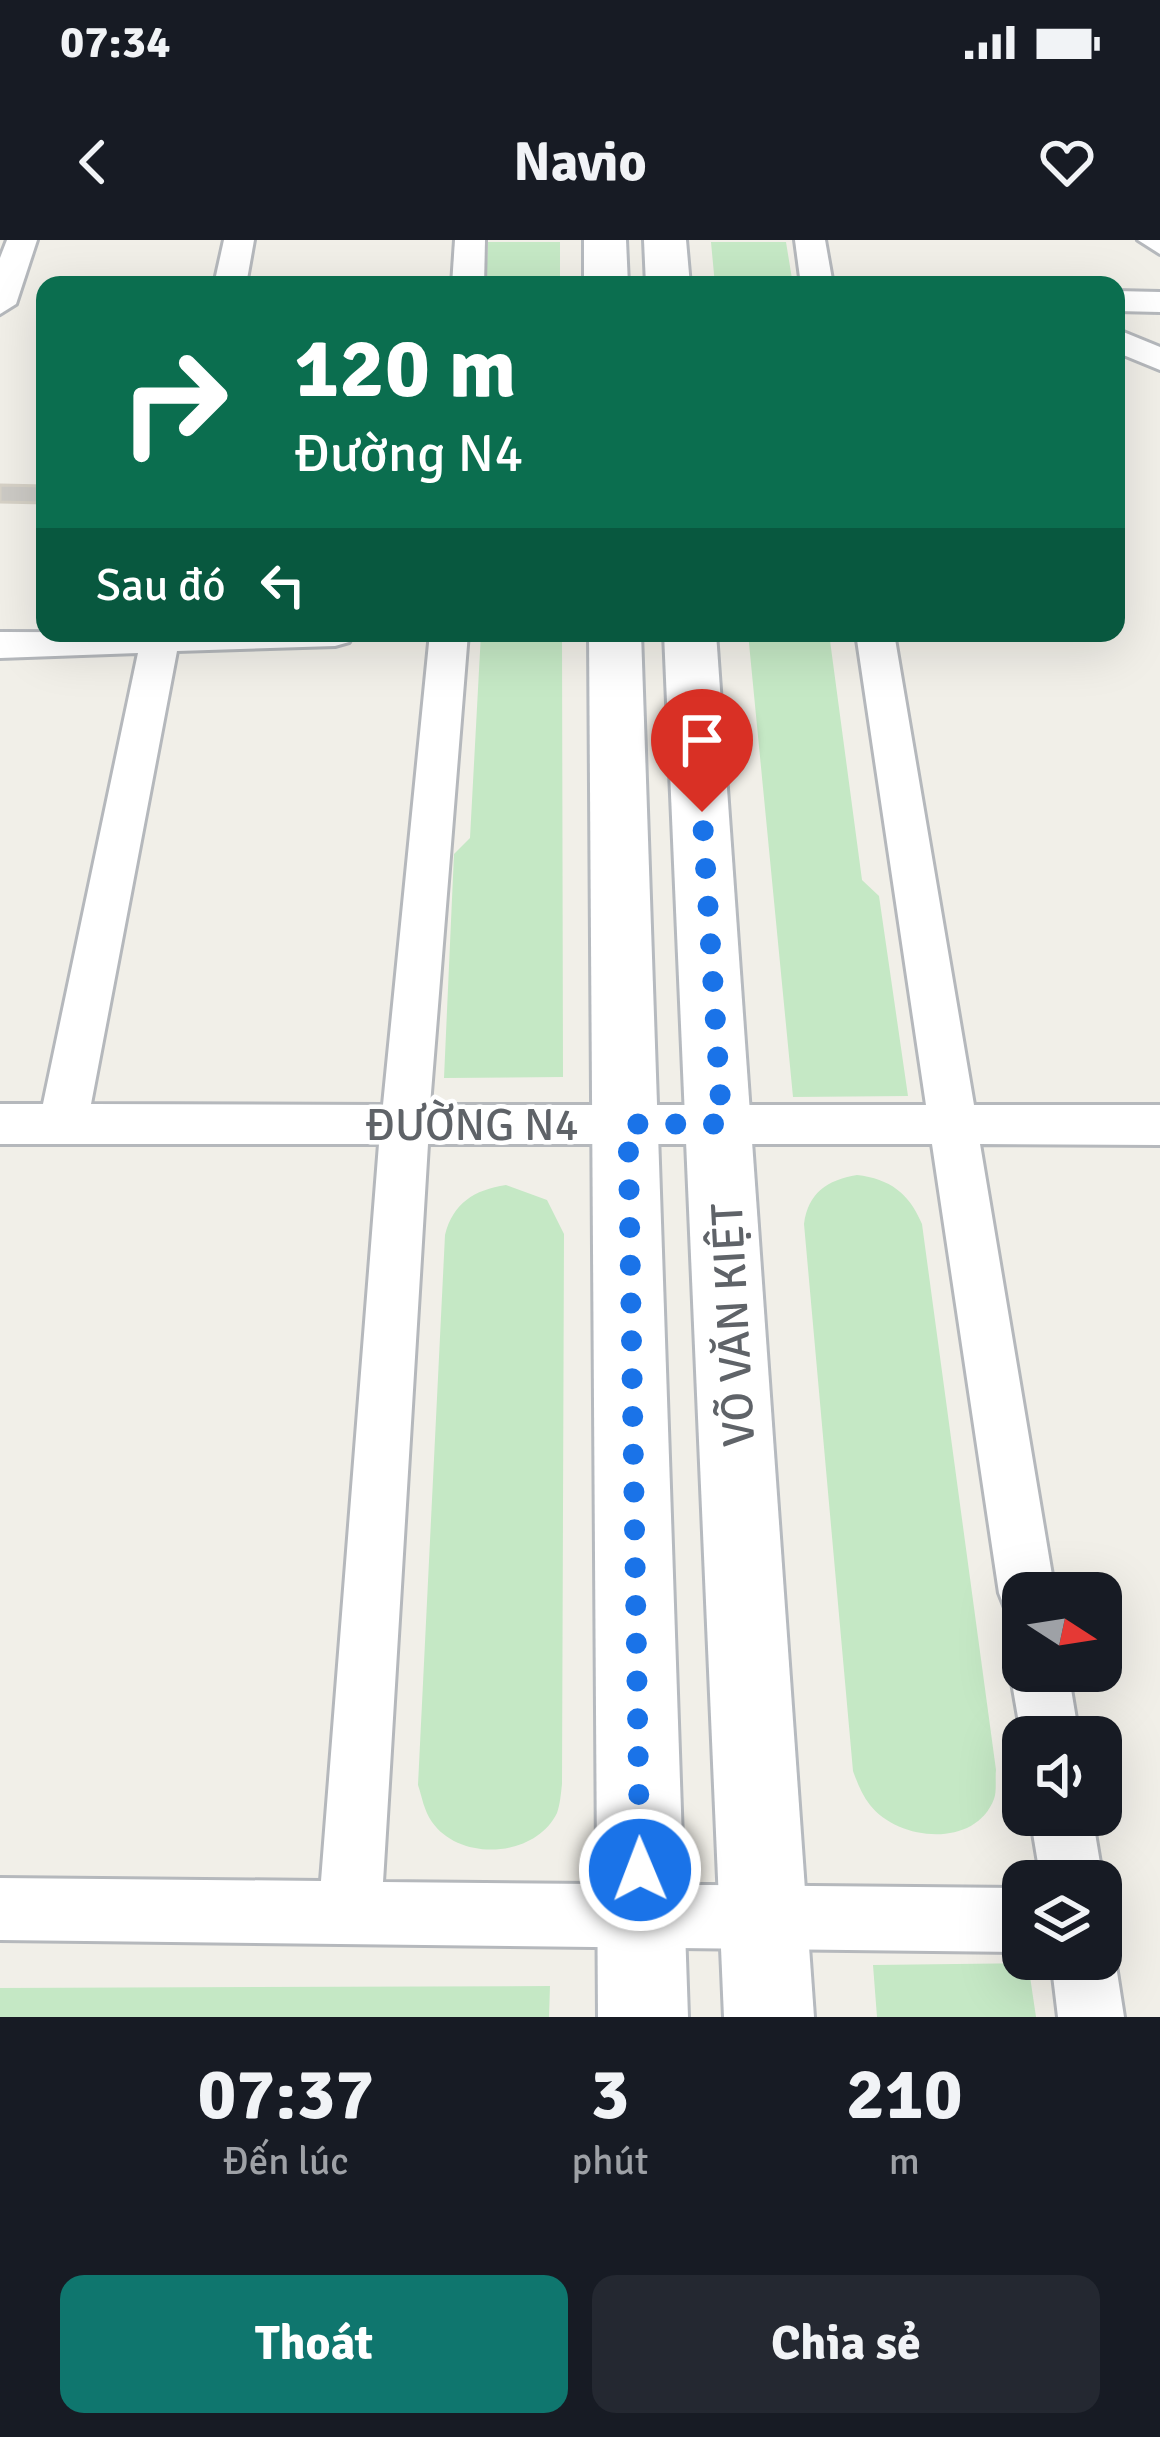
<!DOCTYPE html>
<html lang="vi">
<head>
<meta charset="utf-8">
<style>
  body { margin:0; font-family:Signika,sans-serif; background:#242831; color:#f1f3f6; height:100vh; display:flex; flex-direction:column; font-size:45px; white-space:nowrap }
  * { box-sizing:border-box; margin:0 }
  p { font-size:39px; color:#9ea1a6 }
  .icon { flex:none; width:66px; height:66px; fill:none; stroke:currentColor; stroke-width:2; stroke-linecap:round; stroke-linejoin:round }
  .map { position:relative; height:1777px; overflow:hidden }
  .drawer { display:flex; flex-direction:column; background:#171b24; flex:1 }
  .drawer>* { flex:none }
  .guide { position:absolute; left:36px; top:36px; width:1089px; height:366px; border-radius:24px; box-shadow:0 12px 48px #0002; background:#0b6e4f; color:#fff; overflow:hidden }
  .needle { width:78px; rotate:102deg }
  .buttons { position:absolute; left:1002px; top:1332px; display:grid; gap:24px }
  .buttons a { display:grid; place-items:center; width:120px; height:120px; border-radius:24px; background:#171b24; box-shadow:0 12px 48px #0002; font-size:60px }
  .pin { position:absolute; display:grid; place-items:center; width:102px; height:102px; color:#fff; margin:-123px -51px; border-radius:50% 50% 50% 0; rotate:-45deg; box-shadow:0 0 12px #0007 }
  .pin .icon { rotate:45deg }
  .me { position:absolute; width:132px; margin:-66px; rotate:359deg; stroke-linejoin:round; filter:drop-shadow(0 0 9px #0008) }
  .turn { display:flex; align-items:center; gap:42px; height:252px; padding:0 60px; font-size:54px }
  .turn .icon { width:156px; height:156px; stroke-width:2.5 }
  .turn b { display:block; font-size:84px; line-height:102px }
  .then { display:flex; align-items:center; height:114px; padding:0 60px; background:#0003; gap:24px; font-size:45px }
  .eta { display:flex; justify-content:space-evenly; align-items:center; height:204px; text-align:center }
  .eta b { font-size:72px; font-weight:700; line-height:84px }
  .cta { display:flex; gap:24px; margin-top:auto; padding:24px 60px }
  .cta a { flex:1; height:138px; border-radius:24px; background:#0f766e; color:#fff; font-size:48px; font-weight:700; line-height:138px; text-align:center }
  .cta a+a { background:#242831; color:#f1f3f6 }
  .status { display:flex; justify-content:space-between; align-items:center; height:84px; padding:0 60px; background:#171b24; direction:ltr }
  .status svg { height:33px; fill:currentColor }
  header { display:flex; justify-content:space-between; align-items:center; height:156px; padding:0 60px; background:#171b24; font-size:54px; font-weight:700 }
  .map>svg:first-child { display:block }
  .green { fill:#c5e8c5 }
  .building { fill:#cccac5; stroke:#d6d1c6; stroke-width:3 }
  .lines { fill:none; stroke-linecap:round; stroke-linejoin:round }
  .street-casing { stroke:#b5b8bc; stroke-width:6 }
  .secondary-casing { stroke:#b6babf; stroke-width:6 }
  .street { fill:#fff; fill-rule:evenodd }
  .secondary { fill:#fff; fill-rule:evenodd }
  .route { stroke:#1a73e8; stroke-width:21; stroke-dasharray:0 37.8 }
  .labels { text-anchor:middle; stroke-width:9; stroke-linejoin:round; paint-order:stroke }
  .street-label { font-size:45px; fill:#5f6368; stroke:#fff }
</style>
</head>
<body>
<div class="status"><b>07:34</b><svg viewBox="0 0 49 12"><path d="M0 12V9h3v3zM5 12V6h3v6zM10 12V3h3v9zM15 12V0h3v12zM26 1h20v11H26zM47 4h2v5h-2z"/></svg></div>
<header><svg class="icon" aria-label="back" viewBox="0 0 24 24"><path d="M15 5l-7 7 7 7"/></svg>Navio<svg class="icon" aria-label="heart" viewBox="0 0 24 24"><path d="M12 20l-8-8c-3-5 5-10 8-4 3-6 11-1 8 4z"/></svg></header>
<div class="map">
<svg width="1160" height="1777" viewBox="0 0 1160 1777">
  <rect width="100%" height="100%" fill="#f1efe8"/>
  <g class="green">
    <path d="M488,2H560V45H486Z"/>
    <path d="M711,2H786L793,45H715Z"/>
    <path d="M481,393H562L563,837L444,838L454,614L470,598Z"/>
    <path d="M748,393H829L862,640L879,656L908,856L793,857Z"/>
    <path d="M857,935C890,939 909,953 922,984L996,1530C995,1538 997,1551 994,1559C975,1609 898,1601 870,1565C862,1555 857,1542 853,1531L804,984C808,953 827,940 857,935Z"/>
    <path d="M506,945L547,960L564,994L562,1544C561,1553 560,1565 557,1573C535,1618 460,1622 432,1582C424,1571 422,1557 418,1545L445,995C453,963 474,950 506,945Z"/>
    <path d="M1028,1723L1036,1777H877L873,1725Z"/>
    <path d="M550,1746L549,1777H0V1748Z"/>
  </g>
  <path class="building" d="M0,245L45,246L44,263L0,262Z"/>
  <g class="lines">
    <g class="street-casing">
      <g id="street">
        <path d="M7,0H37L16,64L0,74V18Z"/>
        <path d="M224,0H254L246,45H214Z"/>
        <path d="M455,0H485L484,45H452Z"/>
        <path d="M795,0H825L833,45H801Z"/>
        <path d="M1138,0H1160V14Z"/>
        <path d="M1116,51L1160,52V72L1116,71Z"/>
        <path d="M1116,89L1160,107V130L1116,112Z"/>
        <path d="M0,392L354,393L349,402L335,406L177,411L91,864L383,865L430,393H468L430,865H926L856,393H894L974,865H1160V905L980,904L1055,1353H1023V1379L1007,1373L999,1353L932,904H428L383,1642L1023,1648V1712L0,1700V1638L321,1641L379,904H0V864H43L138,413L0,418Z"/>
        <path d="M1023,1408V1431H1068L1079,1497H1023V1506L1010,1431Z"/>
        <path d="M1030,1575H1092L1103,1641L1101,1646V1641H1041Z"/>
        <path d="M1101,1694L1115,1719L1124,1777H1058L1051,1719H1101Z"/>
      </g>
    </g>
    <g class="secondary-casing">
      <g id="secondary">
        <path d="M584,0H626L628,45H584Z"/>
        <path d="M644,0H686L690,45H646Z"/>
        <path d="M589,393H641L688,1777H598Z"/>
        <path d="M664,393H716L814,1777H724Z"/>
      </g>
    </g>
    <use href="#street" class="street"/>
    <use href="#secondary" class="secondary"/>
  </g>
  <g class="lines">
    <path class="route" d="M640,1630L628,884H722L702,572"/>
  </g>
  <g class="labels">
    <g class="street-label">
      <text x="472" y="900">ĐƯỜNG N4</text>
      <text transform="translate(732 1085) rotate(-93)" y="16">VÕ VĂN KIỆT</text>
    </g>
  </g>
</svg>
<div class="buttons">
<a><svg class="needle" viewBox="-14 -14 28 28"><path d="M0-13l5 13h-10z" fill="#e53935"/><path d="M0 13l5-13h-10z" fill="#9ea1a6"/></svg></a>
<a><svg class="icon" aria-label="sound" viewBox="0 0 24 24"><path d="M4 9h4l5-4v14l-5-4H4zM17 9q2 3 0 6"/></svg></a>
<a><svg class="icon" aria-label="layers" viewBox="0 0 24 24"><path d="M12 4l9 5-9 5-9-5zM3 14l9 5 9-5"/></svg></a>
</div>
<div class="pin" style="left:702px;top:572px;background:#d93025"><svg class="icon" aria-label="arrive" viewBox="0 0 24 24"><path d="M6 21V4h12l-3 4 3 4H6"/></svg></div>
<svg class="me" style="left:640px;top:1630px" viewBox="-20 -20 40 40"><circle r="17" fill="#1a73e8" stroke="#fff" stroke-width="3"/><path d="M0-11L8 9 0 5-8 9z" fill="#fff"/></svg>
<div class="guide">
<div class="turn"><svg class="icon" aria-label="right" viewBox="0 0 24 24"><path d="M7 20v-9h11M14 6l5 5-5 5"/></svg><div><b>120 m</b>Đường N4</div></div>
<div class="then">Sau đó<svg class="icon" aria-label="left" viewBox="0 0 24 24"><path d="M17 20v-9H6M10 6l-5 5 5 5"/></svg></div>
</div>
</div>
<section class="drawer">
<div class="eta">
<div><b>07:37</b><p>Đến lúc</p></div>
<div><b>3</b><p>phút</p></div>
<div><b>210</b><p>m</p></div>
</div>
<div class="cta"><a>Thoát</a><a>Chia sẻ</a></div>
</section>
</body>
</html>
